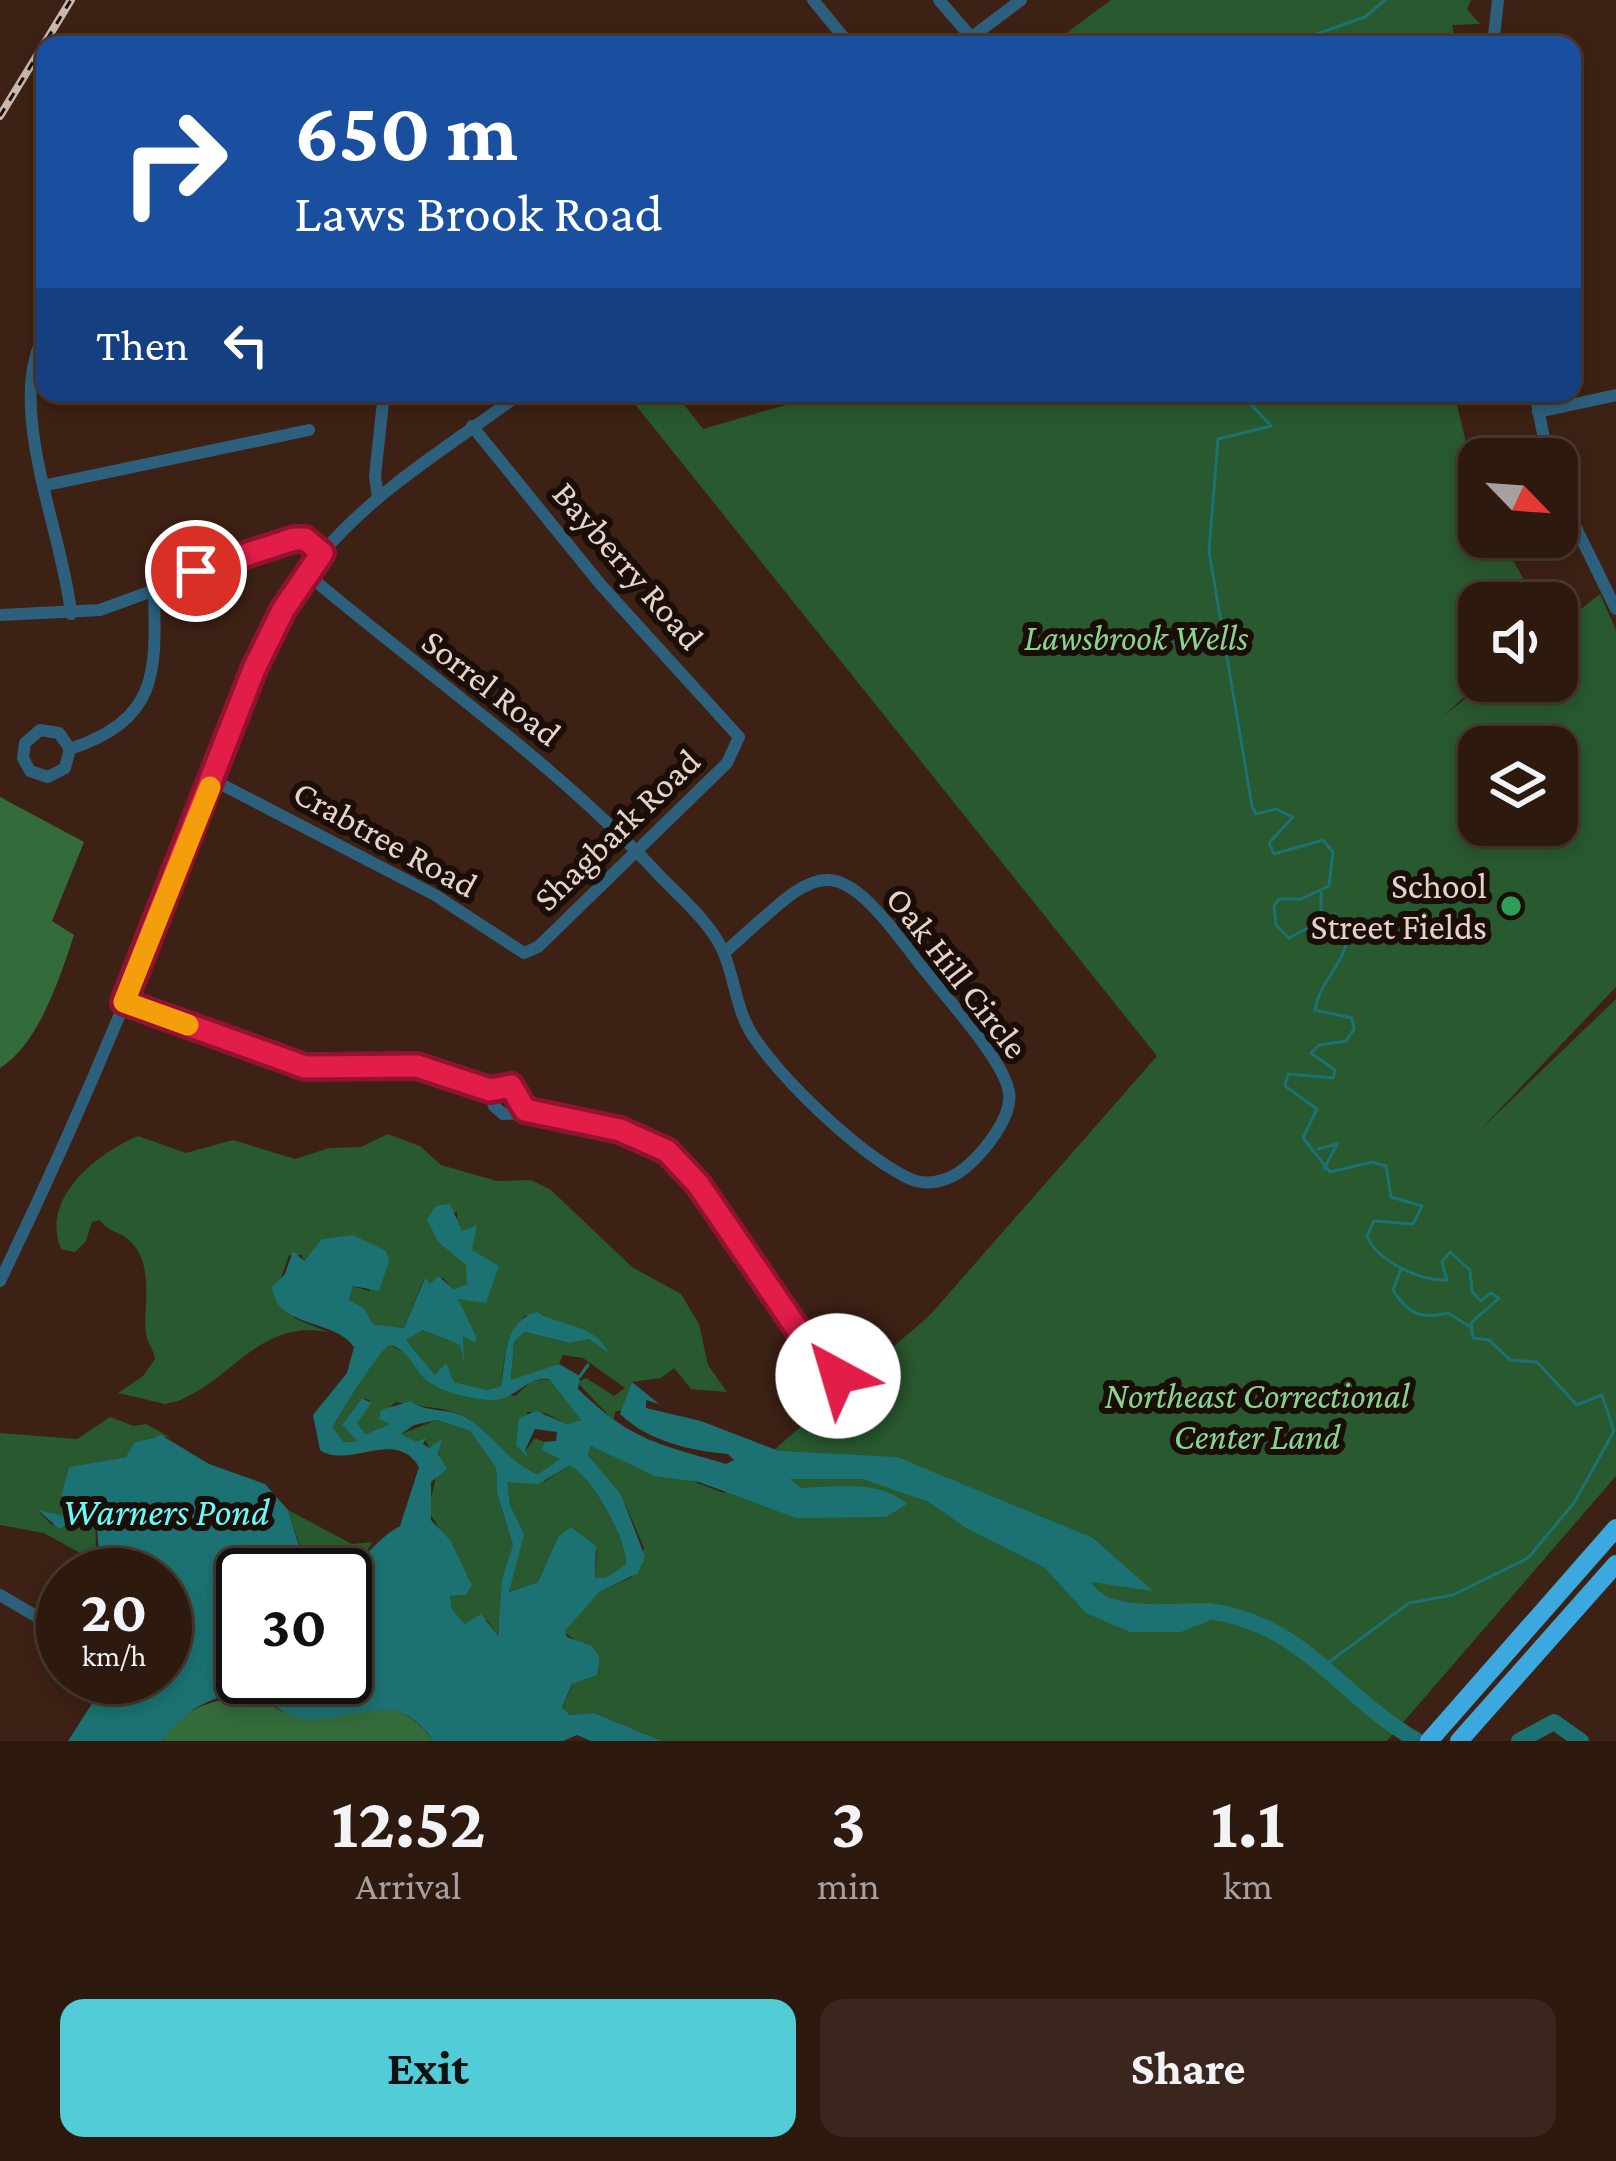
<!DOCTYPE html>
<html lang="en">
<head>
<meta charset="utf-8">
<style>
  body { margin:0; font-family:"Crimson Pro",serif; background:#3a261d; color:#f1f3f6; height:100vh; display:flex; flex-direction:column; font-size:45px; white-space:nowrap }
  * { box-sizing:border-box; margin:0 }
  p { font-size:39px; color:#a7a09e }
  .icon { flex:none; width:66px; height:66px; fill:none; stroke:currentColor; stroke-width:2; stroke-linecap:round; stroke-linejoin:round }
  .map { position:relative; height:1741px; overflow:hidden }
  .panel { display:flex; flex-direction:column; background:#2e190f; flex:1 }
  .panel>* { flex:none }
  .banner { position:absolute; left:36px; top:36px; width:1545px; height:366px; border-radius:24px; box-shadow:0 6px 18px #0003,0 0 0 3px #49382f; background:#1a4fa0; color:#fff; overflow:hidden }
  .needle { width:78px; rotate:115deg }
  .tools { position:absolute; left:1458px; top:438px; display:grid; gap:24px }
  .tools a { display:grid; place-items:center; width:120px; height:120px; border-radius:24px; background:#2e190f; box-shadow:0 6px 18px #0003,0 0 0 3px #49382f; font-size:60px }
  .speed { position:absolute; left:36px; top:1548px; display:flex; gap:24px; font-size:60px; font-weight:700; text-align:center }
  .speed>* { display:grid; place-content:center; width:156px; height:156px; border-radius:50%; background:#2e190f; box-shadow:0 6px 18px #0003,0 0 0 3px #49382f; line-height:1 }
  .speed small { font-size:30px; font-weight:400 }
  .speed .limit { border:6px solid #111; border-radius:18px; background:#fff; color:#111 }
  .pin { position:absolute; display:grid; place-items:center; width:102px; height:102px; color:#fff; margin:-51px; border:6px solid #fff; border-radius:50%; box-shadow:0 3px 12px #0007 }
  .me { position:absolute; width:132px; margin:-66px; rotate:321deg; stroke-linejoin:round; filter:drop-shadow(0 0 9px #0008) }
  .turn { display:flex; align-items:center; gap:42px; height:252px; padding:0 60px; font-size:54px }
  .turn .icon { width:156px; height:156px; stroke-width:2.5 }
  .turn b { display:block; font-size:84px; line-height:102px }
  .then { display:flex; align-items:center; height:114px; padding:0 60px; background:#0003; gap:24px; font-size:45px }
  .eta { display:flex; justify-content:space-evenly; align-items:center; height:204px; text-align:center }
  .eta b { font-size:72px; font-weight:700; line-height:84px }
  .primary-button { display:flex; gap:24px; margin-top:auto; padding:24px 60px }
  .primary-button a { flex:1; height:138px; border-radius:24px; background:#52ccd6; color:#111; font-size:48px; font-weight:700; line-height:138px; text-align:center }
  .primary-button a+a { background:#3a261d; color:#f1f3f6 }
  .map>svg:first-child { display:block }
  .green { fill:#28592f; fill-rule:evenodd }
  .forest { fill:#346b3b }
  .water { fill:#1c7272; fill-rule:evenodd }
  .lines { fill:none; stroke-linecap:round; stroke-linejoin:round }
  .stream { stroke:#1c7272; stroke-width:3 }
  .river { stroke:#1c7272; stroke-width:16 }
  .minor { stroke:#2d607c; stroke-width:12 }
  .highway { stroke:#3ba9df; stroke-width:18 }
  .rail-casing { stroke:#cbb7ad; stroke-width:8 }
  .rail { stroke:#1b0e09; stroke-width:3; stroke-dasharray:9; stroke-linecap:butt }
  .route-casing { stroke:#92132f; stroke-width:30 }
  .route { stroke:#e11d48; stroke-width:21 }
  .slow { stroke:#f59e0b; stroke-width:21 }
  .leisure-dot { fill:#2e9e5b; stroke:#1b0e09; stroke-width:4.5 }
  .labels { text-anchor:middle; stroke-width:12; stroke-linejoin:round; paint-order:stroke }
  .street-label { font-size:36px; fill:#e6d3ca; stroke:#1b0e09 }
  .park-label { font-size:36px; font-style:italic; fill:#87d58e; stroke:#1b0e09 }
  .poi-label { font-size:36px; fill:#e6d3ca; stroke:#1b0e09; text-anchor:end }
  .water-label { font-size:39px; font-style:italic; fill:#66fcfc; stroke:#1b0e09 }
</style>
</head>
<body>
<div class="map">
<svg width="1616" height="1741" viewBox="0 0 1616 1741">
  <rect width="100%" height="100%" fill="#3d2114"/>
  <g class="green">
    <path d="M1111,0H1471L1467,9L1480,24L1452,25L1457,45H1050Z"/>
    <path d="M626,393H675L703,429L789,404L782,393H1454L1479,496V537H1501L1536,603H1479L1482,681L1444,715L1489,681H1557V628L1600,594L1616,630V987L1480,1130L1616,999V1476L1387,1741H662L594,1713L570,1715L562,1709L573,1683L597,1675L600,1658L564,1632L598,1592L632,1577L644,1548L621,1494L588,1455L591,1446L655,1475L684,1478L724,1493L930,1315L1157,1056ZM1479,747H1557V825H1479Z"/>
    <path d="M388,1134L420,1146L441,1165L497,1181L531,1180L551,1190L632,1267L681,1294L699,1324L708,1365L727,1392L691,1389L674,1368L661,1378L632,1382L625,1411H616L613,1420L577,1382L586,1378L614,1396L625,1388L583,1358L563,1355L559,1364L511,1381L514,1342L525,1332L570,1343L589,1339L605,1348C588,1322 561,1332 542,1314L524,1316C505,1339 504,1358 501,1386L487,1390L454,1382L446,1366L435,1375L406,1340L423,1330L460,1345L464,1356L462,1335L477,1338C473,1325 457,1316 459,1298H487L497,1271L472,1250L471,1238L457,1226V1211L434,1231L438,1242L467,1265V1284L454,1289L443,1278L430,1285L424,1279L404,1328L373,1324L364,1308L349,1300L353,1286L369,1291L386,1251L326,1238L303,1261L302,1255H289L274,1298L296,1319L328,1332C259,1319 234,1379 178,1401L165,1404L118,1393L143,1376L155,1359C154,1349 147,1344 146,1333C143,1304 155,1266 130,1241C120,1231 109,1233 100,1220L92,1222L86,1241L75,1252L61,1249C40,1197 98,1153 138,1136L186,1153L233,1140L295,1159L329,1148L361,1147Z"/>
    <path d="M390,1345L407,1354L431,1383L515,1396L532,1381L549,1379L581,1420L567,1424L545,1413L527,1412L525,1451L535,1438L544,1442L542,1450L561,1459L538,1474C508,1463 495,1437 470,1420C448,1405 420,1408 396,1402L386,1410L390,1424L366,1434L357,1423L370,1400L362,1398L342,1425L357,1441L344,1442L333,1428C341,1411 377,1351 390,1345Z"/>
    <path d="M110,1417L134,1426L146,1424L171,1438C147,1432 140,1443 126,1457L70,1467L65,1502L71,1517L38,1511L52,1525L69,1524L89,1512L95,1517L96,1547L103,1556L80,1553L44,1533L0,1525V1433L77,1439Z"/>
    <path d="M437,1420L470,1431L496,1468L497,1493L513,1545L497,1636L487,1620L465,1624L452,1609L450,1596L466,1595L470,1580L428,1510L440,1461L438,1447L429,1448L425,1440L416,1443L401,1434Z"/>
    <path d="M569,1466C590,1472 628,1542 626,1564L605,1578H595L597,1551L558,1537L538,1582L509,1592L515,1562L507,1482L545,1481Z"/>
    <path d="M288,1510L352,1544L372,1542L365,1555L350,1565L345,1611V1575L310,1548L304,1558Z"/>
  </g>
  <g class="forest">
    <path d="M0,797L84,842L52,921L74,935C60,977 39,1044 0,1068Z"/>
    <path d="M257,1696C269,1703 286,1716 300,1718C357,1723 393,1684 433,1741H162C186,1704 215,1699 257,1696Z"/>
  </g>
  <path class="water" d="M450,1204L462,1231L477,1225L472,1250L499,1266L486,1303L458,1299L477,1338L474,1342L463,1336L464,1362L460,1345L423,1330L406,1340L435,1375L446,1363L454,1382L487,1390L501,1386C506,1360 503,1321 537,1312C562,1328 593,1322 609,1353L589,1339L570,1343L525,1332L514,1342L511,1380L559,1364L580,1376L578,1389C632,1441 656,1443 726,1464L734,1460L728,1454C691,1451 648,1441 620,1414L632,1382L659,1404L646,1400V1408L701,1421L779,1451L897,1457L1093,1538L1153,1591L1091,1582C1115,1621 1198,1593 1237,1609L1181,1632H1130L1086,1613L1045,1568L966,1528L929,1502L863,1479H790L801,1488C836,1487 878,1479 907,1504L886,1517L796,1518L699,1482L655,1476L591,1446L588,1455L621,1494L645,1557L638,1573L599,1592L565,1631L567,1637L592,1646L600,1658L597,1675L572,1684L562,1708L570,1715L594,1713L662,1741H591L577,1735L563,1741H433C395,1683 353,1726 298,1718C283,1716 272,1700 257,1696C220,1687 181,1712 162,1741H68L109,1677H165V1575H130L122,1563L99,1553L96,1517L89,1512L59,1529L38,1510L70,1517L62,1494L69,1467L126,1457L134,1443L161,1435L209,1464L265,1484L288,1510L308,1575H243V1677H345L350,1565C369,1556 379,1537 400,1526L419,1467C396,1427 349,1470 320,1450L313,1415L347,1373L354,1347C336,1319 275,1328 272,1287L285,1274L293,1251L304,1261L322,1239L353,1235L386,1251L389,1261L379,1291L353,1286L349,1300L364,1308L373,1324L404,1328L425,1278L430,1284L438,1276L454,1289L467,1284L466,1265L438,1242L427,1219L436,1206ZM390,1345C408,1350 412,1365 424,1378C439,1392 468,1398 488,1400C514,1403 525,1376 549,1379L581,1420L567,1424L536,1411L519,1418L516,1445L528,1458L525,1450L535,1429L557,1432L556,1441L544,1442L542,1450L560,1459L538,1474C506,1462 492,1431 463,1416C447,1408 422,1412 411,1401L381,1410L379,1419L390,1424L366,1434L357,1423L371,1403L362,1398L342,1425L357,1441L344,1442L333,1428C340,1412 379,1350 390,1345ZM437,1420L470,1431L496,1468L497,1493L513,1545L502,1580L498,1636L481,1614L465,1624L452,1609L450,1596L466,1595L472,1585L450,1540L431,1520V1482L447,1469L438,1454L442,1439L429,1448L423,1444L426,1438L416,1442L401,1434L414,1425ZM569,1466C590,1472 628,1542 626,1564L605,1578H595L596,1546L571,1527L558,1537L538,1582L509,1592L524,1534L510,1505L507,1482L538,1484Z"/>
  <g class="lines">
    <g class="stream">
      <path d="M1210,45L1225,35L1246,45"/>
      <path d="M1285,45L1365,17L1385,0"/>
      <path d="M1240,393L1271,426L1218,439L1209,551L1252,806L1256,814L1276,809L1293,817L1269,843L1274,854L1323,840L1333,852L1329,886L1301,899H1279L1274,906L1276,925L1289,938L1334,914L1348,927C1351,959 1320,978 1315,1010L1352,1018L1354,1029L1346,1041L1319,1045L1311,1053L1335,1070L1333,1078L1288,1074L1285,1086L1317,1109L1303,1138L1330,1172L1372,1162L1386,1166L1391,1197L1422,1206L1413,1224L1374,1221L1367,1236C1378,1262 1420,1281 1447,1280L1442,1262L1450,1252L1470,1270L1472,1292L1481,1301L1491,1293L1499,1298L1471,1323L1473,1338L1489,1340L1510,1360L1537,1362L1577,1405L1602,1395L1614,1431L1574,1503L1528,1558L1453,1595L1409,1603L1325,1665"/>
      <path d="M1321,893V920"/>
      <path d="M1318,1149L1337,1144L1324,1169"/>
      <path d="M1401,1269L1393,1290C1407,1313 1421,1320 1448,1313L1469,1326"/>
      <path d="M580,1376L588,1365"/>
    </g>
    <g class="river">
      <path d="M1208,1611C1304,1623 1338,1695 1416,1740"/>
      <path d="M1519,1741L1554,1722L1581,1741"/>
    </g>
    <g class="minor">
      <path d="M813,0L850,45"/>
      <path d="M939,0L971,37"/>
      <path d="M961,45L1021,0"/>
      <path d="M1493,45L1498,0"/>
      <path d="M45,333C4,406 63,532 71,614"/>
      <path d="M1535,393L1548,459"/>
      <path d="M1538,412L1616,395"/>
      <path d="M47,485L309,430"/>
      <path d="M1557,489L1616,609"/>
      <path d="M378,498L375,476L384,393"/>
      <path d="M307,574C425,674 553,761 659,875C680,897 711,923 723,951C735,979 736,1010 753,1036C785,1083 856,1151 906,1177C926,1188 949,1181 965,1168C984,1152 1013,1117 1009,1092C1003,1057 938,989 915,958C828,841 819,869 724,953"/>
      <path d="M0,615L100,610L294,539H306L322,553"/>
      <path d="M70,749L65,768L48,777L30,771L23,758L25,743L40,730L59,733L70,749C159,719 156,673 154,590"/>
      <path d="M213,780L435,895L524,953L538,947L727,763L739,737L601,585L472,426"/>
      <path d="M124,1002L305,1067L417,1066L490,1090L511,1086L525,1110"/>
      <path d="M490,1090L494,1106L503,1114C548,1112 622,1121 663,1148C703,1176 768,1281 795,1326C805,1341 805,1361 815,1377L834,1380L838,1363L798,1330"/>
      <path d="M0,1281C63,1151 121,1017 173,881C215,773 245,641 323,552C379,487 453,444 521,393"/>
      <path d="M0,1595L63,1632"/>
      <path d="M57,1647L63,1636"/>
    </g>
    <g class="highway">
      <path d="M1429,1741L1616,1528"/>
      <path d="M1459,1741L1616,1564"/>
    </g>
    <g class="rail-casing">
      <path id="rail" d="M0,116L71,0"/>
    </g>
    <use href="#rail" class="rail"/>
  </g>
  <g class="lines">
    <g class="route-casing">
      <path id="route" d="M196,571L294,539H305L322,553L283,610L254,669L124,1002L305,1067L417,1066L490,1090L511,1086L525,1110L620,1130L667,1151L698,1184L798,1330L834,1357L838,1376"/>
    </g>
    <use href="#route" class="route"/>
    <path class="slow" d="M188,1025L124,1002L210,787"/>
  </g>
  <circle class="leisure-dot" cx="1511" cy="906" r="12"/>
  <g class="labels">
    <g class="street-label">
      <text transform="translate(629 565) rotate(49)" y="13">Bayberry Road</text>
      <text transform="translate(492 687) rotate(38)" y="13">Sorrel Road</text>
      <text transform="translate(616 829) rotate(-44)" y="13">Shagbark Road</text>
      <text transform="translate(386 838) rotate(29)" y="13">Crabtree Road</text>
      <text transform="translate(958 972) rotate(52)" y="13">Oak Hill Circle</text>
    </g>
    <g class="park-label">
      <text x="1136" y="650">Lawsbrook Wells</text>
      <text x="1257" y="1408">Northeast Correctional<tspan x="1257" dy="41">Center Land</tspan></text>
    </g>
    <g class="poi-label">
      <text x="1487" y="898">School<tspan x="1487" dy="41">Street Fields</tspan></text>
    </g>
    <g class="water-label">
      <text x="166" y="1525">Warners Pond</text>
    </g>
  </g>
</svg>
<div class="tools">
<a><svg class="needle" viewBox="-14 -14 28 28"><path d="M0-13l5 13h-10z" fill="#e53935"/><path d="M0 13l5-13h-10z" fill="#a7a09e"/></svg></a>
<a><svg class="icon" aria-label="sound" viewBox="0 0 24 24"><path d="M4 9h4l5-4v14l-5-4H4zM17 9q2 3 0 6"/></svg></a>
<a><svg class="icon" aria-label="layers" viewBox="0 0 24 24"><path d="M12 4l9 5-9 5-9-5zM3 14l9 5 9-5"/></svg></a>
</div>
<div class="speed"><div>20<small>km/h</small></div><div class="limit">30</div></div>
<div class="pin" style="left:196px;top:571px;background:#d93025"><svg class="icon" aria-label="arrive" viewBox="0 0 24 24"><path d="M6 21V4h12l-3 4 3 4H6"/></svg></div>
<svg class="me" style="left:838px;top:1376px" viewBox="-20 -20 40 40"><circle r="19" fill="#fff"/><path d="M0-13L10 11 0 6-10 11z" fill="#e11d48"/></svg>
<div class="banner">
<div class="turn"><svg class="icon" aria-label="right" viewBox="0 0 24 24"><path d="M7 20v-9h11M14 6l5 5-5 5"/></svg><div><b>650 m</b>Laws Brook Road</div></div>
<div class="then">Then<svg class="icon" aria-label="left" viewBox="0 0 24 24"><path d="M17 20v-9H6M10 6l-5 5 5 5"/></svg></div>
</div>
</div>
<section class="panel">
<div class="eta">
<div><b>12:52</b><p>Arrival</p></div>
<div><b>3</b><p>min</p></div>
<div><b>1.1</b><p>km</p></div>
</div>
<div class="primary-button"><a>Exit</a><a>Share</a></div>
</section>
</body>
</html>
